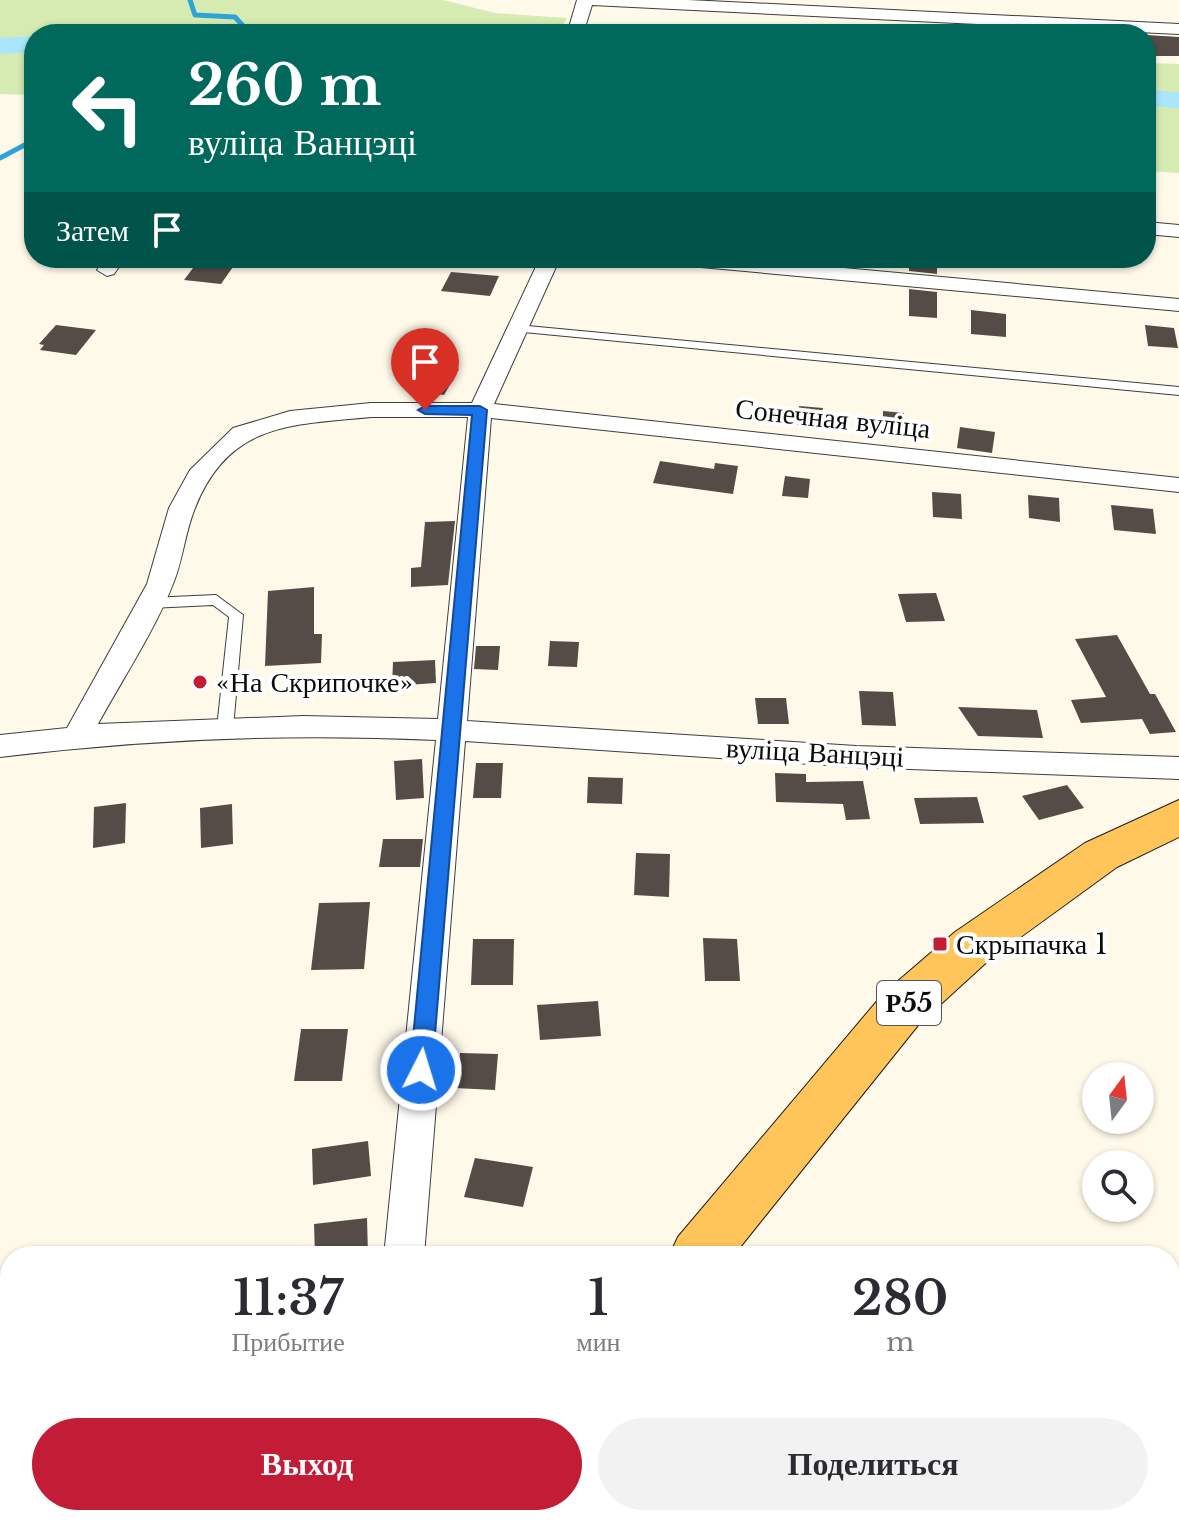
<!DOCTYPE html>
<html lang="ru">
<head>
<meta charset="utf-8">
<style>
  body { margin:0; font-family:"Libre Baskerville",serif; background:#f2f2f3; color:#2b2b33; height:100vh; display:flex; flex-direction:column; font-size:30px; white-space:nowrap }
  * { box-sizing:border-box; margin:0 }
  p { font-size:26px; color:#7c7c81 }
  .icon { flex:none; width:44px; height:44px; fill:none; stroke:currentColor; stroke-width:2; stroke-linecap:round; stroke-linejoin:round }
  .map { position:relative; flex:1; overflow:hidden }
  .drawer { position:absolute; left:0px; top:1246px; width:1180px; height:280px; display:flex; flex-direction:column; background:#fff; border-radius:32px 32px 0 0; box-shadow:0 2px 6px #0004 }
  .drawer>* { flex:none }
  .banner { position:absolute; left:24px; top:24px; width:1132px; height:244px; border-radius:32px; box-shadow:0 2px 6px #0004; background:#00695c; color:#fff; overflow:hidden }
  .needle { width:52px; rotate:15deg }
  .controls { position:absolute; left:1082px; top:1062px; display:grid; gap:16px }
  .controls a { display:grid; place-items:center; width:72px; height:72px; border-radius:50%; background:#fff; box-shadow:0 2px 6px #0004; font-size:40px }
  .pin { position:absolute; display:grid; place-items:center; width:68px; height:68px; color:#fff; margin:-82px -34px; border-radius:50% 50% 50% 0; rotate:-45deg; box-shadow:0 0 8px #0007 }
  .pin .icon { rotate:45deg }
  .me { position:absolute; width:88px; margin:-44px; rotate:5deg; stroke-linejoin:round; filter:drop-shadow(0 0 6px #0008) }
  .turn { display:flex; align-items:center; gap:28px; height:168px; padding:0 32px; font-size:36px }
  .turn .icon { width:104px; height:104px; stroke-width:2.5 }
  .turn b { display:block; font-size:56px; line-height:68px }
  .then { display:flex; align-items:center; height:76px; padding:0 32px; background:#0003; gap:16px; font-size:30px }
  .eta { display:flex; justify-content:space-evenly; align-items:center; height:136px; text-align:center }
  .eta b { font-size:48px; font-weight:600; line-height:56px }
  .primary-button { display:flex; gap:16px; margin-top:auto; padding:16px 32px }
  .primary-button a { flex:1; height:92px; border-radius:48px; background:#c31c36; color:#fff; font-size:32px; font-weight:600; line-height:92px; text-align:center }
  .primary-button a+a { background:#f2f2f3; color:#2b2b33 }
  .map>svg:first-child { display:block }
  .green { fill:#d6ebb2 }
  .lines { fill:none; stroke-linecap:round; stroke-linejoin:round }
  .stream { stroke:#2ea4d5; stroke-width:5 }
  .river { fill:#abe5fa; fill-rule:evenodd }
  .building { fill:#554b47 }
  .service-casing { stroke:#3e3e3e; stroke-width:2 }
  .minor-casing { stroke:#3e3e3e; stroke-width:2 }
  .primary-casing { stroke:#1c1c1c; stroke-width:2 }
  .service { fill:#fff; fill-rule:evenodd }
  .minor { fill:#fff; fill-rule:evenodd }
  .primary { fill:#ffc55a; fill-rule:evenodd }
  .route { fill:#1a73e8; stroke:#114b97; stroke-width:2 }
  .poi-dot { fill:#c31c36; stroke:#fff; stroke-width:3 }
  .labels { text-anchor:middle; stroke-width:8; stroke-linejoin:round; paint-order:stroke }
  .shield { fill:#fff; stroke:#545454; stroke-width:2 }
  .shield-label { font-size:26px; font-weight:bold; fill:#0b0b0b }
  .street-label { font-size:28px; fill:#0b0b0b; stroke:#fff }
  .poi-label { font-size:28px; fill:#0b0b0b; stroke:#fff; text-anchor:start }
</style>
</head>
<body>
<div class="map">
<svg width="1179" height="1526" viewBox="0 0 1179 1526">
  <rect width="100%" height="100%" fill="#fff9ea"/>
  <g class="green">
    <path d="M0,0H443L495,13L567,18L557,34H34V95L0,94Z"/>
    <path d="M1146,63L1179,64V173L1146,171Z"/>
  </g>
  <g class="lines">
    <g class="stream">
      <path d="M190,0L195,15L235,17L244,27L284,30L282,34"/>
      <path d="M0,158L34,140"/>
    </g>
    <g class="river">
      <path d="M34,36V52L0,54V38Z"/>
      <path d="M1146,90L1179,92V108L1146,106Z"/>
    </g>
  </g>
  <g class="building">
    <path d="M1146,35L1179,37V56H1146Z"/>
    <path d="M909,258H937V274L909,271Z"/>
    <path d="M199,260L235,264L221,284L184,280Z"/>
    <path d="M451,272L499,276L490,296L441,291Z"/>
    <path d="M909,289L937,292V318L909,316Z"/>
    <path d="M971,310L1006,314V337L971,334Z"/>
    <path d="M56,325L96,330L76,355L40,350L44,345L39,344Z"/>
    <path d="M1145,325L1174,328L1178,348L1148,346Z"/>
    <path d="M431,365L459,369L444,395L415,390Z"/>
    <path d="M799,406L823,408L820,427L797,425Z"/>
    <path d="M883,411L904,413L905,433L883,431Z"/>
    <path d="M960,427L995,432L992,453L957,448Z"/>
    <path d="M660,461L714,469L715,463L738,466L733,494L653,483Z"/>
    <path d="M785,476L810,479L808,498L782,496Z"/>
    <path d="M932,492L961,494L962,519L933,517Z"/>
    <path d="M1028,495L1059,498L1060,522L1029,518Z"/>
    <path d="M1111,505L1153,509L1156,534L1114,530Z"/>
    <path d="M455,521L448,585L411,587V568L421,567L425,522Z"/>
    <path d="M314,587V634H322L321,663L265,666L268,591Z"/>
    <path d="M936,593L945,621L906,622L898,594Z"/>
    <path d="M1117,635L1150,694H1155L1176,732L1150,734L1142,719L1081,723L1071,700L1106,697L1075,639Z"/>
    <path d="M550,641L579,642L577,667L548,666Z"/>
    <path d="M476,646H500L498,670L474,669Z"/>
    <path d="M435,660L436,683L392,686L393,662Z"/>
    <path d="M859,691L893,692L896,726L862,725Z"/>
    <path d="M755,698H786L789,724H758Z"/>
    <path d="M958,707L1037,710L1043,738L978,736Z"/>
    <path d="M422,759L424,798L396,800L394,761Z"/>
    <path d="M476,763H503L501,798H473Z"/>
    <path d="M775,773L806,774V782L863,781L870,819L846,820L843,804L776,802Z"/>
    <path d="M588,777L623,778L622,804L587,803Z"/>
    <path d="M1067,785L1084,808L1039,820L1022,796Z"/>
    <path d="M977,797L984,823L920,824L914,798Z"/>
    <path d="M126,803L125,843L93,848L94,807Z"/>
    <path d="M232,804L233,844L201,848L200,808Z"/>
    <path d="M383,839H423L420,867H379Z"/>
    <path d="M636,853L670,854L669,897L634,895Z"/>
    <path d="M370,902L364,969L311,970L319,903Z"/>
    <path d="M703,938L737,939L740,981H705Z"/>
    <path d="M473,939H514L513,985H471Z"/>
    <path d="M598,1001L601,1036L540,1040L537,1005Z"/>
    <path d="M301,1029H348L342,1081H294Z"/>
    <path d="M460,1053L498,1054L495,1090L455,1088Z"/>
    <path d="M368,1141L371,1176L313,1185L312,1149Z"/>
    <path d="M475,1158L533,1167L523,1207L464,1197Z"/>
    <path d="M367,1218L368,1256H315L314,1224Z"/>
  </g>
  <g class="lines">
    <g class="service-casing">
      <g id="service">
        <path d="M517,325L1179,387V395L513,331L511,329Z"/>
        <path d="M216,595L243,615L233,728L225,734L217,728L229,617L213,605L150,608L143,603L150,598Z"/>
      </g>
    </g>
    <g class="minor-casing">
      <g id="minor">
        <path d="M577,0H688L1179,24V34L592,5L583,34H567Z"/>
        <path d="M1146,222L1179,225V237L1146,234Z"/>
        <path d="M105,258H125L114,274L107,276L97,270Z"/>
        <path d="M540,258H560L494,404L1179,478V492L491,418L467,721L856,746L1179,757V779L856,767L465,741L424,1256H384L436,740C289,733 145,739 0,757V735L67,728L147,584L169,508L190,470L233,428L290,411L371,403H472ZM371,417H468L438,719L303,716L98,724C122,680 155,630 173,584C183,560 185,532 195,508C229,422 292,425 371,417Z"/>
        <path d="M658,258H736L1179,299V311L668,264Z"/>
      </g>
    </g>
    <g class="primary-casing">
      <g id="primary">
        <path d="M1179,800V837L1117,867L989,960L919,1024L733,1256H669L678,1237L883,994L955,932L1085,843Z"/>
        <path d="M463,1516H531L527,1526H459Z"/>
      </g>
    </g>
    <use href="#service" class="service"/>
    <use href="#minor" class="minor"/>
    <use href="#primary" class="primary"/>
  </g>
  <path class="route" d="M480,406L487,410L432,1070L429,1077L421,1080L413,1077L410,1070L472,415L425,414L418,410L425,406Z"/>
  <g class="poi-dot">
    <circle cx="200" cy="682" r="8"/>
    <rect x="932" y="936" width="16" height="16" rx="4"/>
  </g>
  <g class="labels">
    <rect class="shield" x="877" y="981" width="64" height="44" rx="6"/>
    <g class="shield-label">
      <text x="909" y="1012">Р55</text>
    </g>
    <g class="street-label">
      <text transform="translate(833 418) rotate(6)" y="10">Сонечная вуліца</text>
      <text transform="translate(815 752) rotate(3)" y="10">вуліца Ванцэці</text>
    </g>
    <g class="poi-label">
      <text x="216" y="692">«На Скрипочке»</text>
      <text x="956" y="954">Скрыпачка 1</text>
    </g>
  </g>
</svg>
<div class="controls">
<a><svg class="needle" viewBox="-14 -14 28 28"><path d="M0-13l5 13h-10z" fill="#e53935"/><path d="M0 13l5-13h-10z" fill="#7c7c81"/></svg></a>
<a><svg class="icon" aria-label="search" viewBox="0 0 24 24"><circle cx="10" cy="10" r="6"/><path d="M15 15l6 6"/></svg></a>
</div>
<div class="pin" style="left:425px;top:410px;background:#d93025"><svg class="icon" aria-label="arrive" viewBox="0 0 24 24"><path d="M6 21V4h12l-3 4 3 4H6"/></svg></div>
<svg class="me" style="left:421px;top:1070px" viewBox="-20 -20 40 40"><circle r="17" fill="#1a73e8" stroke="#fff" stroke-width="3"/><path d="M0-11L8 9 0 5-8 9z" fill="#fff"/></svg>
<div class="banner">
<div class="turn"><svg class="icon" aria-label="left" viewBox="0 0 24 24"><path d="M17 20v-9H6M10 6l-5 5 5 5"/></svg><div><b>260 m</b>вуліца Ванцэці</div></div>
<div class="then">Затем<svg class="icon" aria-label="arrive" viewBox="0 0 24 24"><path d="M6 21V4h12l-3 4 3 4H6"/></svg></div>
</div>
<section class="drawer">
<div class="eta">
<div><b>11:37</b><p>Прибытие</p></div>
<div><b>1</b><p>мин</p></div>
<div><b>280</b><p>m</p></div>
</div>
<div class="primary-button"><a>Выход</a><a>Поделиться</a></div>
</section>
</div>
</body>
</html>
